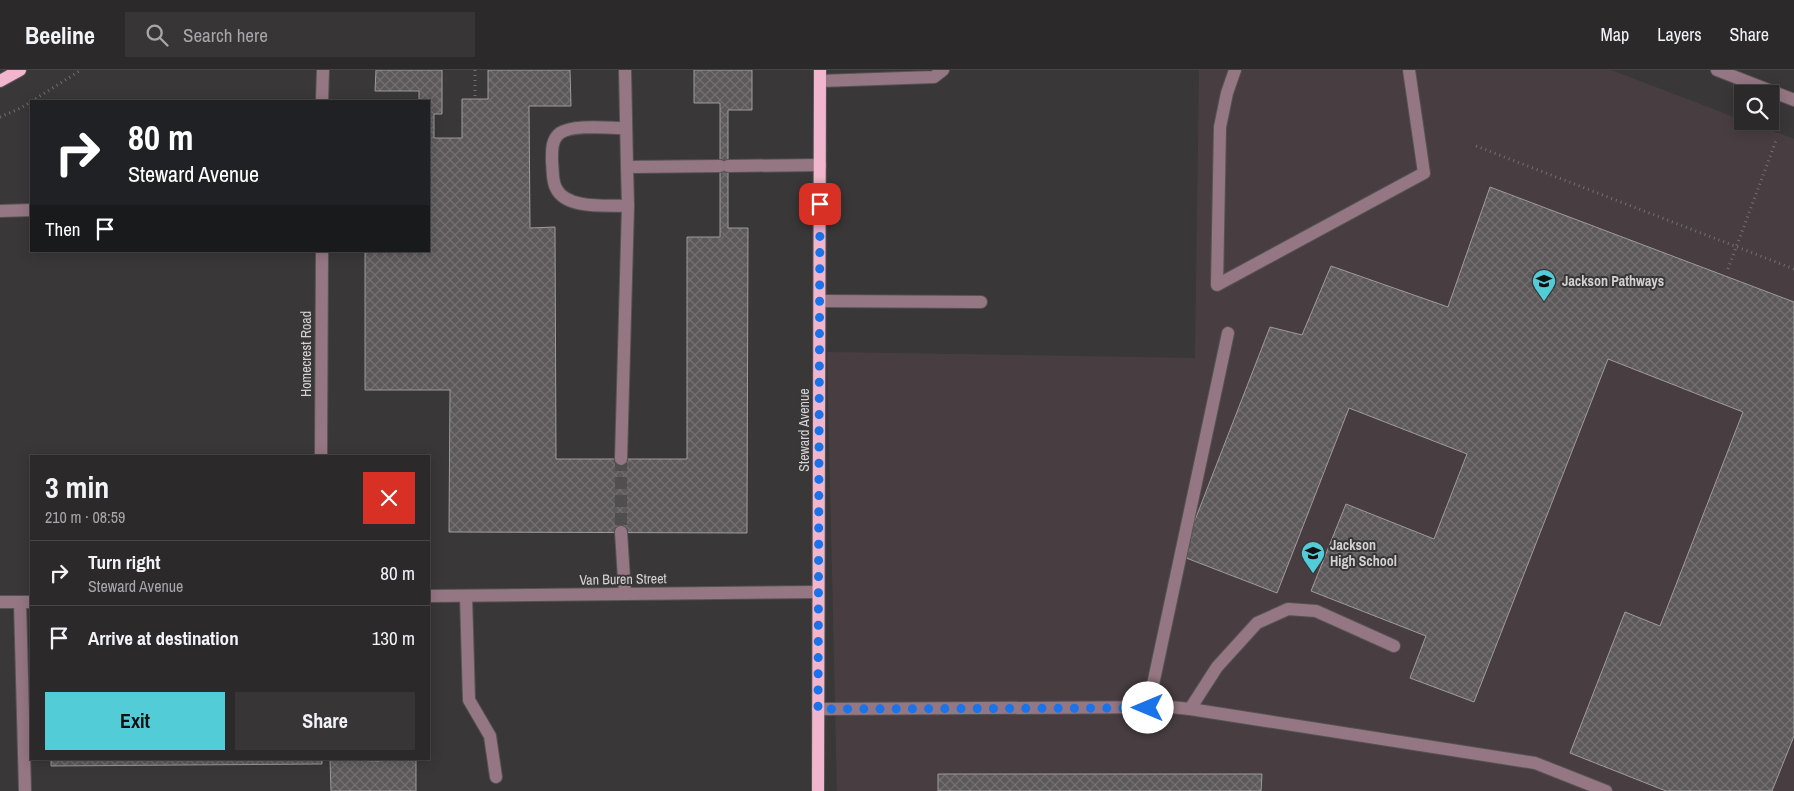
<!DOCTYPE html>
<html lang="en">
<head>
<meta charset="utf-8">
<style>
  body { margin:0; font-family:"Archivo Narrow",sans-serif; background:#383536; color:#f1f3f6; height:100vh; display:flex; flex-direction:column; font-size:19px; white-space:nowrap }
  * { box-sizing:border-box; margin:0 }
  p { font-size:16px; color:#a6a6a8 }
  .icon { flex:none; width:28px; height:28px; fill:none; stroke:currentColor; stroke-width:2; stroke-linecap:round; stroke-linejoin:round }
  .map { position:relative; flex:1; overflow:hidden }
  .drawer { position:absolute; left:30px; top:385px; width:400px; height:305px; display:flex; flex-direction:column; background:#2c292a; border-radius:0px; box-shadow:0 2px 12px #0003,0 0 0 1px #484547 }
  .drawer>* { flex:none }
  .hud { position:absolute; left:30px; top:30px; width:400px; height:152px; border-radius:0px; box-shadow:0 2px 12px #0003,0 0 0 1px #484547; background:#202124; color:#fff; overflow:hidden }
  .fabs { position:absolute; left:1734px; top:15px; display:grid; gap:10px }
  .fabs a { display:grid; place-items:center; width:45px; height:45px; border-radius:0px; background:#2c292a; box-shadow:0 2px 12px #0003,0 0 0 1px #484547; font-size:25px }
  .pin { position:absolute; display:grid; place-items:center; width:42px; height:42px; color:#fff; margin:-21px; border-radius:10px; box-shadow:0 2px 8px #0006 }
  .me { position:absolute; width:55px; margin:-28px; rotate:270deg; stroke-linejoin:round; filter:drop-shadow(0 0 4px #0008) }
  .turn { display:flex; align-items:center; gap:18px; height:105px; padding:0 15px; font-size:22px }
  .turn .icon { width:65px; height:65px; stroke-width:2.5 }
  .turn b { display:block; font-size:35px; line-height:42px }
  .then { display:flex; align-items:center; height:48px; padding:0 15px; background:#0003; gap:10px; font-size:19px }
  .round { display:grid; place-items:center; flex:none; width:52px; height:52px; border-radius:0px; background:#383536 }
  .overview { display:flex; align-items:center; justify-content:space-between; height:85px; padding:0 15px }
  h1 { font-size:30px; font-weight:800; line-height:38px }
  .cta { display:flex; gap:10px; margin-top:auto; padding:10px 15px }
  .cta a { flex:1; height:58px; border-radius:0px; background:#52ccd6; color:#111; font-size:20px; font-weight:800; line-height:58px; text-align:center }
  .cta a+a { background:#383536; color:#f1f3f6 }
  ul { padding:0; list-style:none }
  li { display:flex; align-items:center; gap:15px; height:65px; padding:0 15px; border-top:1px solid #484547 }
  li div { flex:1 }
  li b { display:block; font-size:19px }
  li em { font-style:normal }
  header { display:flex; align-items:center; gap:30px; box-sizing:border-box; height:70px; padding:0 25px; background:#2c292a; border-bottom:1px solid #484547 }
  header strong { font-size:24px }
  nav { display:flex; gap:28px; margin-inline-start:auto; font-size:18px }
  .search { width:350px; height:45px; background:#383536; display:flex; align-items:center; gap:12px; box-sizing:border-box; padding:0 18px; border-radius:0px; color:#a6a6a8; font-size:19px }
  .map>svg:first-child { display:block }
  .built { fill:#483e42 }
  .building { fill:url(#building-cross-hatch); stroke:#9f9a9c }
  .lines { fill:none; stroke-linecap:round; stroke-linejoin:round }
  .minor-tunnel { stroke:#514e4f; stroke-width:12; stroke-dasharray:12 6; stroke-linecap:butt }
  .minor-casing { stroke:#565354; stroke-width:14 }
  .major-casing { stroke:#565354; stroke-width:14 }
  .path { stroke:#726f70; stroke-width:3; stroke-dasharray:1 4; stroke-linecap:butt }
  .minor { stroke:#957783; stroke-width:12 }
  .major { stroke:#f2b5ce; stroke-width:12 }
  .route { stroke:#1a73e8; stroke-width:9; stroke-dasharray:0 16.2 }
  .labels { text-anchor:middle; stroke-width:4; stroke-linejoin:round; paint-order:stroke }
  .poi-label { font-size:14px; font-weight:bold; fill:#d5d2d3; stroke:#3a3738; text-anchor:start }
  .street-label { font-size:14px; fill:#d5d2d3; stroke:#3a3738 }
</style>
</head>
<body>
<header>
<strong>Beeline</strong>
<div class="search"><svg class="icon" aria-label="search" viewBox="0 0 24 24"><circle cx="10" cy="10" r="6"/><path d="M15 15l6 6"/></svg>Search here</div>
<nav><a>Map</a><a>Layers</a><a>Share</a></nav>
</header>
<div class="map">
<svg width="1794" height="721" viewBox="0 0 1794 721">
  <defs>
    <pattern id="building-cross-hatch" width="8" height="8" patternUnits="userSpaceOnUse" patternTransform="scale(1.25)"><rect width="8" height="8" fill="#5d595a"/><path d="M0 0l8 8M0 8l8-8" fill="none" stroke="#737071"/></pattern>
  </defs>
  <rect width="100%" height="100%" fill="#3a3738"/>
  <path class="built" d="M1199,0H1611L1742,50V51H1747L1794,69V721H837L827,282L1195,288Z"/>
  <g class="building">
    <path d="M376,0H442V44H434V68H462V29H488V0H570L571,36H529L530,158L555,157L556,389H687V167H720V33H694V0H752V40H728V158H748L747,463L449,462L450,320H365V181H429V31H419V21H375Z"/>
    <path d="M1490,117L1794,232V666L1772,721H1666L1570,683L1625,542L1660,556L1743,342L1608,289L1474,632L1410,608L1426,566L1311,521L1346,434L1434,469L1467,384L1349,338L1277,523L1181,486L1270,257L1302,265L1331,196L1448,237Z"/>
    <path d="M51,689H322V694L51,696Z"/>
    <path d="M330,689L378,691L394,689H416V721H331Z"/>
    <path d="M938,704H1262L1261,721H938Z"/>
  </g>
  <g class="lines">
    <path class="minor-tunnel" d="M621,389V462"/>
    <g class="minor-casing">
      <g id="minor">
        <path d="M625,0L627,97"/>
        <path d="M1235,0L1227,23L1220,57L1217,215L1424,103L1409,0"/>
        <path d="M1717,0L1794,30"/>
        <path d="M820,11L934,7L943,0"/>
        <path d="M322,31L323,0"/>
        <path d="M625,58C609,58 573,54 560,63C551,70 552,81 552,92C553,100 552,111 556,118C566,140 608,135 628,136"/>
        <path d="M728,96L820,95"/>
        <path d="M0,141L31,140"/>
        <path d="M820,231L981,232"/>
        <path d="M321,386L322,181"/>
        <path d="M621,389L628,136L627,97L720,96"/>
        <path d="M621,462L625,524"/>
        <path d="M429,526L818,522"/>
        <path d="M466,526L469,630L490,666L496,707"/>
        <path d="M0,532H31"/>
        <path d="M20,532L25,721"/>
        <path d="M1148,638L1228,263"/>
        <path d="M818,639L1171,637L1190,639L1535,693L1606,721"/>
        <path d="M1190,639L1217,597L1257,553L1288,539L1316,541L1394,576"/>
      </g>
    </g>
    <g class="major-casing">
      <g id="major">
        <path d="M0,11L20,0"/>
        <path d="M818,721L820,0"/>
      </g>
    </g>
    <g class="path">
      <path d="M475,26V0"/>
      <path d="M0,47L21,38L81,0"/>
      <path d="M1476,76L1794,199"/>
      <path d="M1728,199L1777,68"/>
    </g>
    <use href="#minor" class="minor"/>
    <use href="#major" class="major"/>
  </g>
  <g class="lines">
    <path class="route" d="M820,134L818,639L1148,638"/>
  </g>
  <defs>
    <g id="school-pin" transform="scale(1.25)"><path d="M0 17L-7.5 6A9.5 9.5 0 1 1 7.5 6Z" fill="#52ccd6" stroke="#3a3738"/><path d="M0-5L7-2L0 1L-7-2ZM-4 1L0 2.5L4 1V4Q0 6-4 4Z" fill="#111"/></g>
  </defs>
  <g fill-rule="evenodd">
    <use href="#school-pin" x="1544" y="211"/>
    <use href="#school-pin" x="1313" y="483"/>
  </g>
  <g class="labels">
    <g class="poi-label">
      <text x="1562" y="216">Jackson Pathways</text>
      <text x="1330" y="480">Jackson<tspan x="1330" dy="16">High School</tspan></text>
    </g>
    <g class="street-label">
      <text transform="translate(306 284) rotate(-90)" y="5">Homecrest Road</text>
      <text transform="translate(804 360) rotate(-90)" y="5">Steward Avenue</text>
      <text transform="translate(623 509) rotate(-1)" y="5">Van Buren Street</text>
    </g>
  </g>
</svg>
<div class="fabs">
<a><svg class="icon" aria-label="search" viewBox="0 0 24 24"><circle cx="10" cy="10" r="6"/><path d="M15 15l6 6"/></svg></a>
</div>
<div class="pin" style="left:820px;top:134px;background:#d93025"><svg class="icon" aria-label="arrive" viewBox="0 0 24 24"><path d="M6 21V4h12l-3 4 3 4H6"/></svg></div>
<svg class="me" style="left:1148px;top:638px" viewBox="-20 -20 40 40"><circle r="19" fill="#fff"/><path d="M0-13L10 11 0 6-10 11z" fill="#1a73e8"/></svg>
<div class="hud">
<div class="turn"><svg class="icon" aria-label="right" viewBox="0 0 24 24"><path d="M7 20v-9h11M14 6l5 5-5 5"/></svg><div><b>80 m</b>Steward Avenue</div></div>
<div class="then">Then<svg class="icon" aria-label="arrive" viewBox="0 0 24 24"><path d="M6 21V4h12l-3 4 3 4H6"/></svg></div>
</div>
<section class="drawer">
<div class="overview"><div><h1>3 min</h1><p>210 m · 08:59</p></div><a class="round" style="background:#d93025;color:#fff"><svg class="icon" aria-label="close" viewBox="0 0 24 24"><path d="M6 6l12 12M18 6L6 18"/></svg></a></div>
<ul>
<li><svg class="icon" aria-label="right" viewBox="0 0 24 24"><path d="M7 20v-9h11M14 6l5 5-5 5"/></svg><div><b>Turn right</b><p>Steward Avenue</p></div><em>80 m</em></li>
<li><svg class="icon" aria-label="arrive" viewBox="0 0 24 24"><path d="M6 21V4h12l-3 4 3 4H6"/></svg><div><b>Arrive at destination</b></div><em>130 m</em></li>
</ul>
<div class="cta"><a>Exit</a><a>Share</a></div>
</section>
</div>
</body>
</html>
